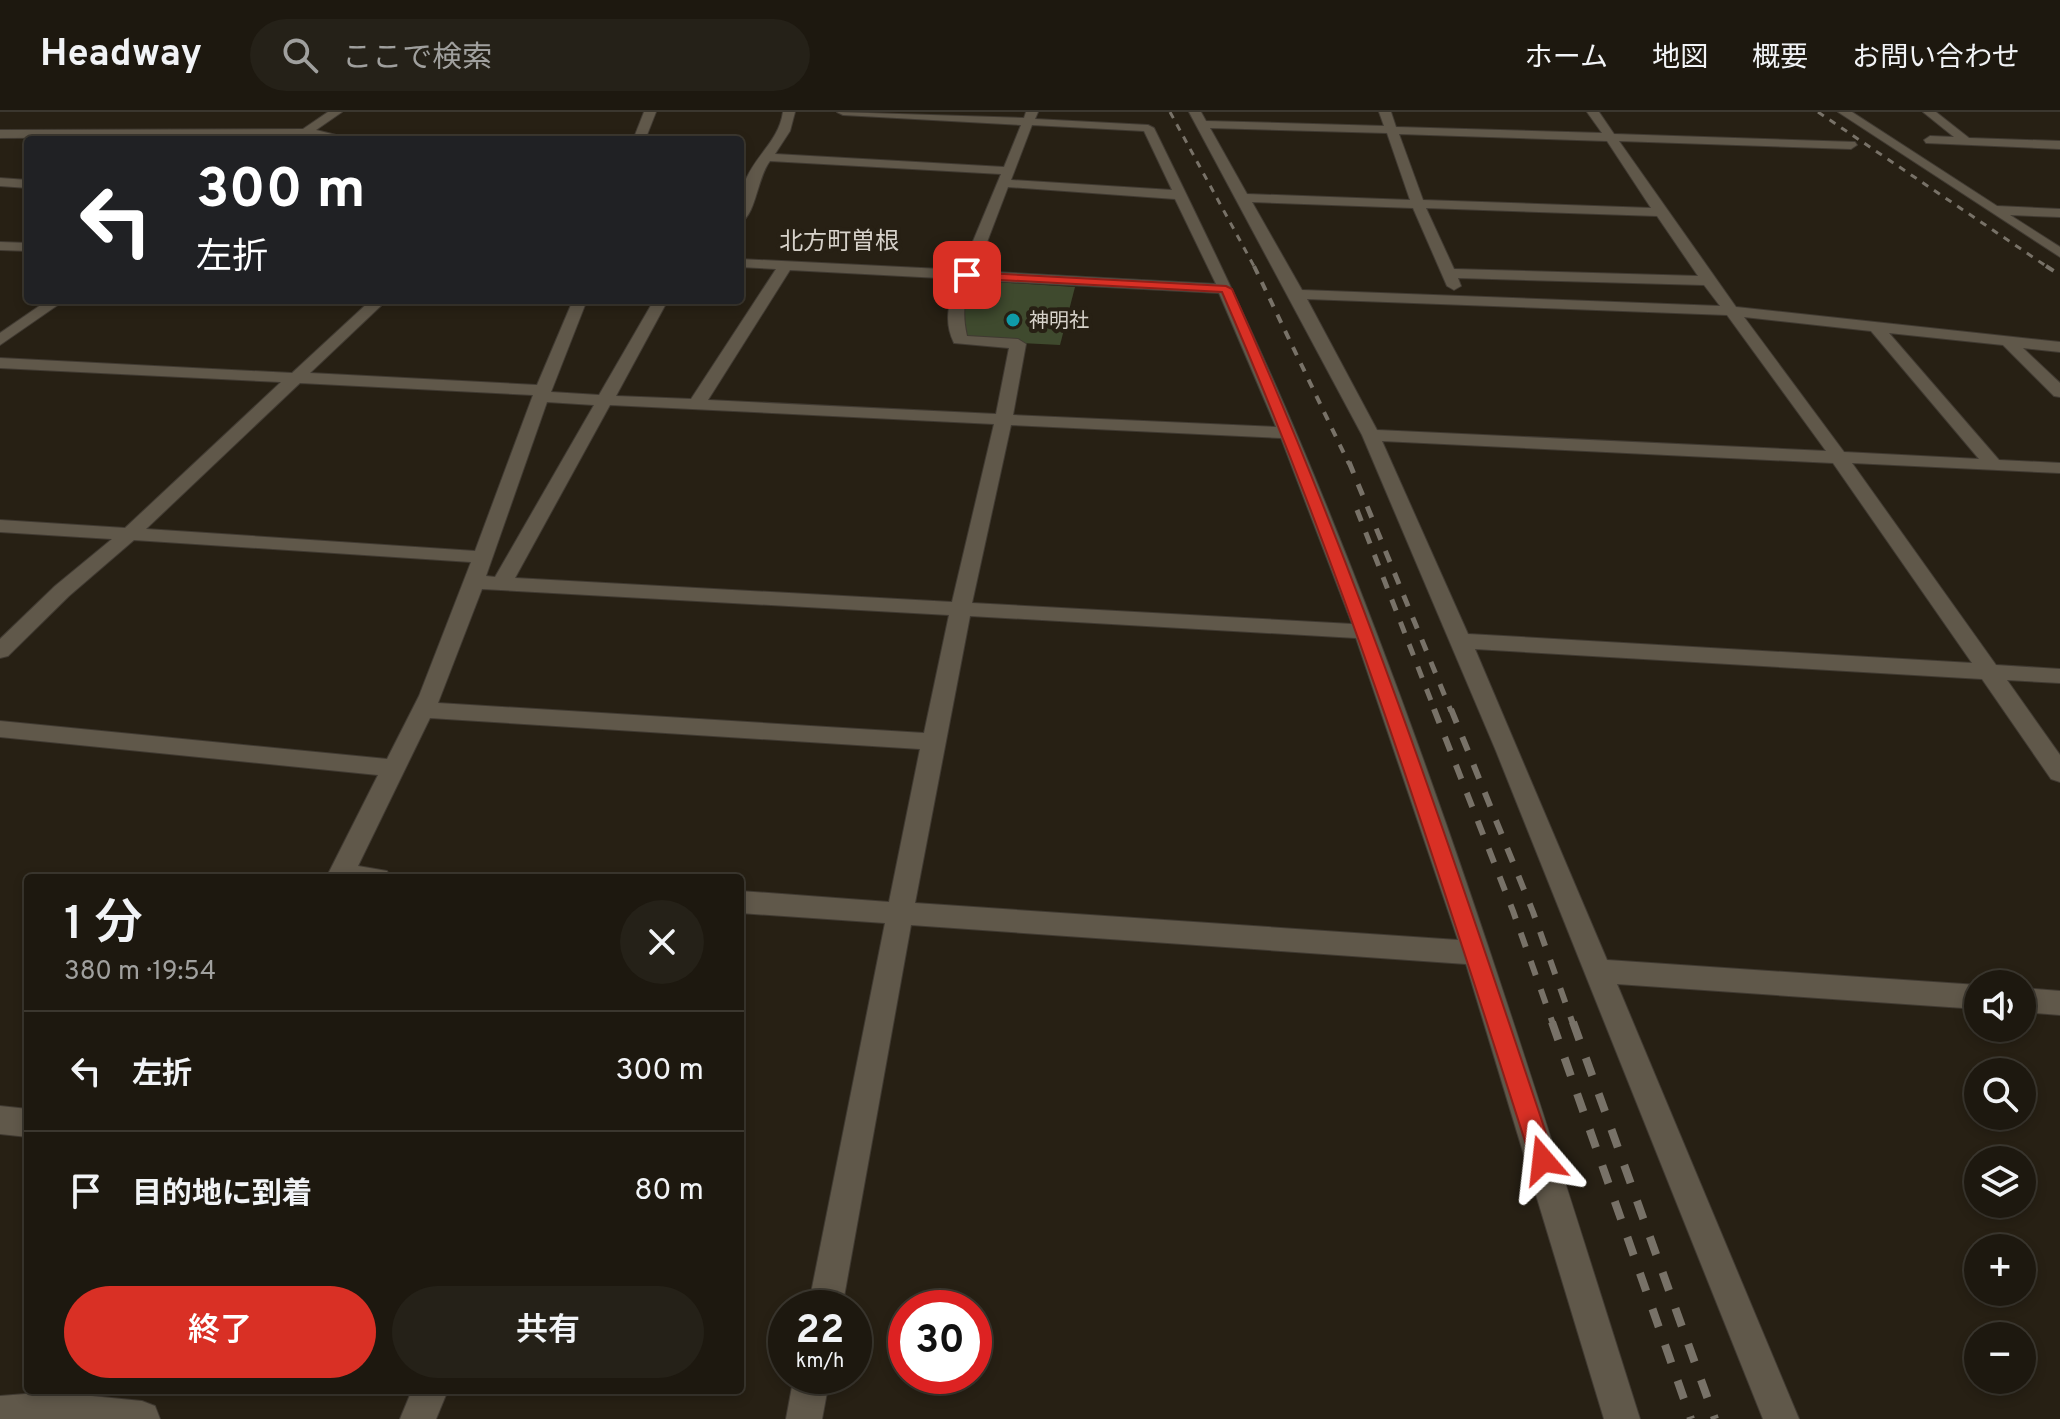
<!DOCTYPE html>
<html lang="ja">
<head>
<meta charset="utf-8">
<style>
  body { margin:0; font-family:Overpass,"Noto Sans JP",sans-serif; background:#252118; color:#f1f3f6; height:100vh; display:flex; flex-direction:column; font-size:30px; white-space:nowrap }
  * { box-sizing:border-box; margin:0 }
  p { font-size:26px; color:#a0a09e }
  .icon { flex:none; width:44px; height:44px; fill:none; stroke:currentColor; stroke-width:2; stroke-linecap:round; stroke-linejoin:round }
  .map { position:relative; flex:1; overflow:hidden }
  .drawer { position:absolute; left:24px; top:762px; width:720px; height:520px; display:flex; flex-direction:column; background:#1d180f; border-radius:8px; box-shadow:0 4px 12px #0003,0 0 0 2px #3b372f }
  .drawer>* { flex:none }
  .guide { position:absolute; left:24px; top:24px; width:720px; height:168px; border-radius:8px; box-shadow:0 4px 12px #0003,0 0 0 2px #3b372f; background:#202124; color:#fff; overflow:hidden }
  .controls { position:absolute; left:1964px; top:858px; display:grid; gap:16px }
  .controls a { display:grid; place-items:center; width:72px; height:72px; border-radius:50%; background:#1d180f; box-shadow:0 4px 12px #0003,0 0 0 2px #3b372f; font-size:40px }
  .speed { position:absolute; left:768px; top:1178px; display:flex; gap:16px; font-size:40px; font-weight:700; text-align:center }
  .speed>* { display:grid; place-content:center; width:104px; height:104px; border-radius:50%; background:#1d180f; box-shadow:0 4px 12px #0003,0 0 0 2px #3b372f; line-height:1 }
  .speed small { font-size:20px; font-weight:400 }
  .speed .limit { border:12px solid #d22; background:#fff; color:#111 }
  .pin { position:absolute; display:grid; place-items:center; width:68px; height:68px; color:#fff; margin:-34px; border-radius:16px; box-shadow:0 4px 12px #0006 }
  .me { position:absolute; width:88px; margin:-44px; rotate:343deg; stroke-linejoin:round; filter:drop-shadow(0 0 6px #0008) }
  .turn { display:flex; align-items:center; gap:28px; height:168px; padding:0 40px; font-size:36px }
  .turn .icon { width:104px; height:104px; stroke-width:2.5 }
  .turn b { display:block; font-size:56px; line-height:68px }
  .round { display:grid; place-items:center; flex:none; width:84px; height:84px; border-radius:42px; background:#252118 }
  .head { display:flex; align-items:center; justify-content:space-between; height:136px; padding:0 40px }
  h1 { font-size:48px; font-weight:600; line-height:60px }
  .cta { display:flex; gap:16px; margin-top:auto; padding:16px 40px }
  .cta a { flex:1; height:92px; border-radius:48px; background:#d93025; color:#fff; font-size:32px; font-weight:600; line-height:92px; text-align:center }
  .cta a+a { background:#252118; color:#f1f3f6 }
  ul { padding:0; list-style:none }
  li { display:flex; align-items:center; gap:24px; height:120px; padding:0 40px; border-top:2px solid #3b372f }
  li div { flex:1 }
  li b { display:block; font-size:30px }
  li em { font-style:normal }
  header { display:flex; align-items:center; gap:48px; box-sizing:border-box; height:112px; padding:0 40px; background:#1d180f; border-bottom:2px solid #3b372f }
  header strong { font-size:38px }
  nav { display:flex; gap:44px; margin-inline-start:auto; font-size:28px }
  .search { width:560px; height:72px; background:#252118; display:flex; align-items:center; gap:20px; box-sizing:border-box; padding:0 28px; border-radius:44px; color:#a0a09e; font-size:30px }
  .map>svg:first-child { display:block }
  .green { fill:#3f4a2e }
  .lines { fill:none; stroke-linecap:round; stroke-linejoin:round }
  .minor-casing { stroke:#403a32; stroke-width:2 }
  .minor { fill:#60584a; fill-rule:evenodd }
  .rail-far4 { stroke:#787268; stroke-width:3; stroke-dasharray:7 7; stroke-linecap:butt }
  .rail-far3 { stroke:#787268; stroke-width:4; stroke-dasharray:9 9; stroke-linecap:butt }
  .rail-far2 { stroke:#787268; stroke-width:5; stroke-dasharray:12 12; stroke-linecap:butt }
  .rail-far1 { stroke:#787268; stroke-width:6; stroke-dasharray:15 15; stroke-linecap:butt }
  .rail { stroke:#787268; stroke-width:8; stroke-dasharray:19 19; stroke-linecap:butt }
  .route { fill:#d93025; stroke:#8d1f18; stroke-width:2 }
  .culture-dot { fill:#0f9aa8; stroke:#272014; stroke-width:3 }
  .labels { text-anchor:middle; stroke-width:8; stroke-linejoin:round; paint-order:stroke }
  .far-poi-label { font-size:20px; fill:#d7d2ca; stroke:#272014; text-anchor:start }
  .far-quarter-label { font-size:24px; fill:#d7d2ca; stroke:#272014 }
</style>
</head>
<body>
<header>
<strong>Headway</strong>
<div class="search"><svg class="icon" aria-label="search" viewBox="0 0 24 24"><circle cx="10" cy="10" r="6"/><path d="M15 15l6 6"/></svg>ここで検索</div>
<nav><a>ホーム</a><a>地図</a><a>概要</a><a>お問い合わせ</a></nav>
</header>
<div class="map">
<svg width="2060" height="1307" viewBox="0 0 2060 1307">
  <rect width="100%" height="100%" fill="#272014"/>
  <path class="green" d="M963,168L1075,175L1060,233L960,228Z"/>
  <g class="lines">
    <g class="minor-casing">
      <g id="minor">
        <path d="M328,0H342L316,18L356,28L308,24L296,28L293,24L0,26V18L303,17Z"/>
        <path d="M644,0H656L645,28H633Z"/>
        <path d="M783,0H795L790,19L775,42L1004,55L1021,13L843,3L837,0L1024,6L1026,0H1038L1035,7L1148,13L1154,16C1205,120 1255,223 1300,330C1434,647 1536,978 1640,1307H1604L1466,852L911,813L842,1196H808L885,811L740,801V779L889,790L920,637L430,606L358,754L387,759L391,766H326L378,663L0,625V609L387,647L419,584L471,450L134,428L69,484L8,544L0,546V527L55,474L112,427L0,420V408L125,416L281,270L0,256V246L292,261L371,188H387L310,261L537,273L573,188H587L551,280L599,283L654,188H668L616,284L691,287L776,157L740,155V147L961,158L1001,62L770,49C757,66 756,103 740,111C740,96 740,81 746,67C757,42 779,28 783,0ZM1032,13L1144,19L1172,78L1011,68ZM1008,75L1175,87L1216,172L976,159ZM790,158L958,167C949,189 943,209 954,231L1009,236L996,302L708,288ZM972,168L1219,181L1276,315L1013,303L1026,232L1018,227L967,224C962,202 964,188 972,168ZM300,271L533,283L475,439L146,417ZM547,290L594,293L495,465L486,464ZM610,293L994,312L952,490L515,466ZM1011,313L1281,326L1352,512L972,491ZM482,477L501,478L949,503L924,621L438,591ZM970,504L1356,526L1458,828L915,791Z"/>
        <path d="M1189,0H1201L1206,9L1384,14L1379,0H1391L1396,15L1602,21L1587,0H1599L1614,22L1855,30L1857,33L1851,37L1619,29L1736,195L2060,230V240L2023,236L2060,271V285L2054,284L2003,233L1889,221L1999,348L2060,351V361L1852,351L1996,553L2060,557V571L2007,568L2060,643V670L2051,667L1982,567L1475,537L1607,848L1978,873V897L1617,872L1799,1307H1763L1496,639L1362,323ZM1210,16L1387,21L1410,88L1247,82ZM1399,22L1607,29L1651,96L1423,88ZM1252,90L1413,96L1447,174L1454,178L1461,174L1458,166L1704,173L1720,194L1302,178ZM1426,96L1657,104L1698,164L1454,157ZM1307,187L1727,203L1826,339L1377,318ZM1744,205L1871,219L1979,347L1844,340ZM1382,329L1833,351L1972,551L1468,522Z"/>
        <path d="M1838,0H1852L1997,94L2060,97V105L2010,103L2060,135V145Z"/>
        <path d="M1923,0H1936L1969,26L2060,29V37L1926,31L1924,28L1930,24L1954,25Z"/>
        <path d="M0,66L28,68V76L0,74Z"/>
        <path d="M0,130L28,131V139L0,138Z"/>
        <path d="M48,188H65L0,233V221Z"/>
        <path d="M2022,876L2060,879V903L2022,900Z"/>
        <path d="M0,994L28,997V1025L0,1022Z"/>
        <path d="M794,1264H830L822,1307H786Z"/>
        <path d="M412,1278H448L436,1307H400Z"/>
        <path d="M51,1280L142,1289L155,1294L160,1307H0V1284Z"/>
      </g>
    </g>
    <use href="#minor" class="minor"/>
    <g class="rail-far4">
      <path d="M1170,0L1255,156"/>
      <path d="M1818,0L2049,156"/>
    </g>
    <g class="rail-far3">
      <path d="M1254,154L1349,352"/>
      <path d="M2046,154L2060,163"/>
    </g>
    <g class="rail-far2">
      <path d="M1349,350L1451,599"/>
      <path d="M1357,398L1435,599"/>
    </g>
    <g class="rail-far1">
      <path d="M1434,597L1513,799L1553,912"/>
      <path d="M1451,597L1533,800L1573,912"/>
    </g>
    <g class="rail">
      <path d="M1552,910L1691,1307"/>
      <path d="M1573,910L1715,1307"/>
    </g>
  </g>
  <path class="route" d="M967,160L1226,174L1232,177C1359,460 1457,754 1555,1048L1551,1056L1543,1059L1534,1056L1531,1048C1437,755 1345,462 1222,180L963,166L961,163Z"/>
  <circle class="culture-dot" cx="1013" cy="208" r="8"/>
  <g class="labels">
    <g class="far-poi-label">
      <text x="1029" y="215">神明社</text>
    </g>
    <g class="far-quarter-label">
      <text x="839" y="137">北方町曽根</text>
    </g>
  </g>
</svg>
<div class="controls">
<a><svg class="icon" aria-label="sound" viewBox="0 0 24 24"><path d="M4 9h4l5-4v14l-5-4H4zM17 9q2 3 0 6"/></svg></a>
<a><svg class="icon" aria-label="search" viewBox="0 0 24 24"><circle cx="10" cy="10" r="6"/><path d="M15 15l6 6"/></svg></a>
<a><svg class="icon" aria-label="layers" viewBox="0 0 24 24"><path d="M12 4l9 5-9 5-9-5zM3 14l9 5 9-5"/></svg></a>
<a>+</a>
<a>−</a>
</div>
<div class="speed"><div>22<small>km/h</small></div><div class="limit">30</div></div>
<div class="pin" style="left:967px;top:163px;background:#d93025"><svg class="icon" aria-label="arrive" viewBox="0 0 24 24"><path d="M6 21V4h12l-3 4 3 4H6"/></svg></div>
<svg class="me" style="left:1543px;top:1048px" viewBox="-20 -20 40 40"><path d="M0-17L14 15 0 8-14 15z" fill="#d93025" stroke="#fff" stroke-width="4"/></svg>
<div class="guide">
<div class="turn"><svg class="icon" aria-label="left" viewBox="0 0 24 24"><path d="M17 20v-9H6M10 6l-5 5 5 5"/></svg><div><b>300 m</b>左折</div></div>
</div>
<section class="drawer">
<div class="head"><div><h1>1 分</h1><p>380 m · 19:54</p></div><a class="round"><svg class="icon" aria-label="close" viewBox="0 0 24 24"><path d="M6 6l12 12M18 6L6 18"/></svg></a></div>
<ul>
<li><svg class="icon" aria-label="left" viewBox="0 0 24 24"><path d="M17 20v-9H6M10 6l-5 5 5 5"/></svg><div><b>左折</b></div><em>300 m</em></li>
<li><svg class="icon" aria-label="arrive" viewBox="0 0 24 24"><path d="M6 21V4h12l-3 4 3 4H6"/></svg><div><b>目的地に到着</b></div><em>80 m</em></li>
</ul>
<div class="cta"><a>終了</a><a>共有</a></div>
</section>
</div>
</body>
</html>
